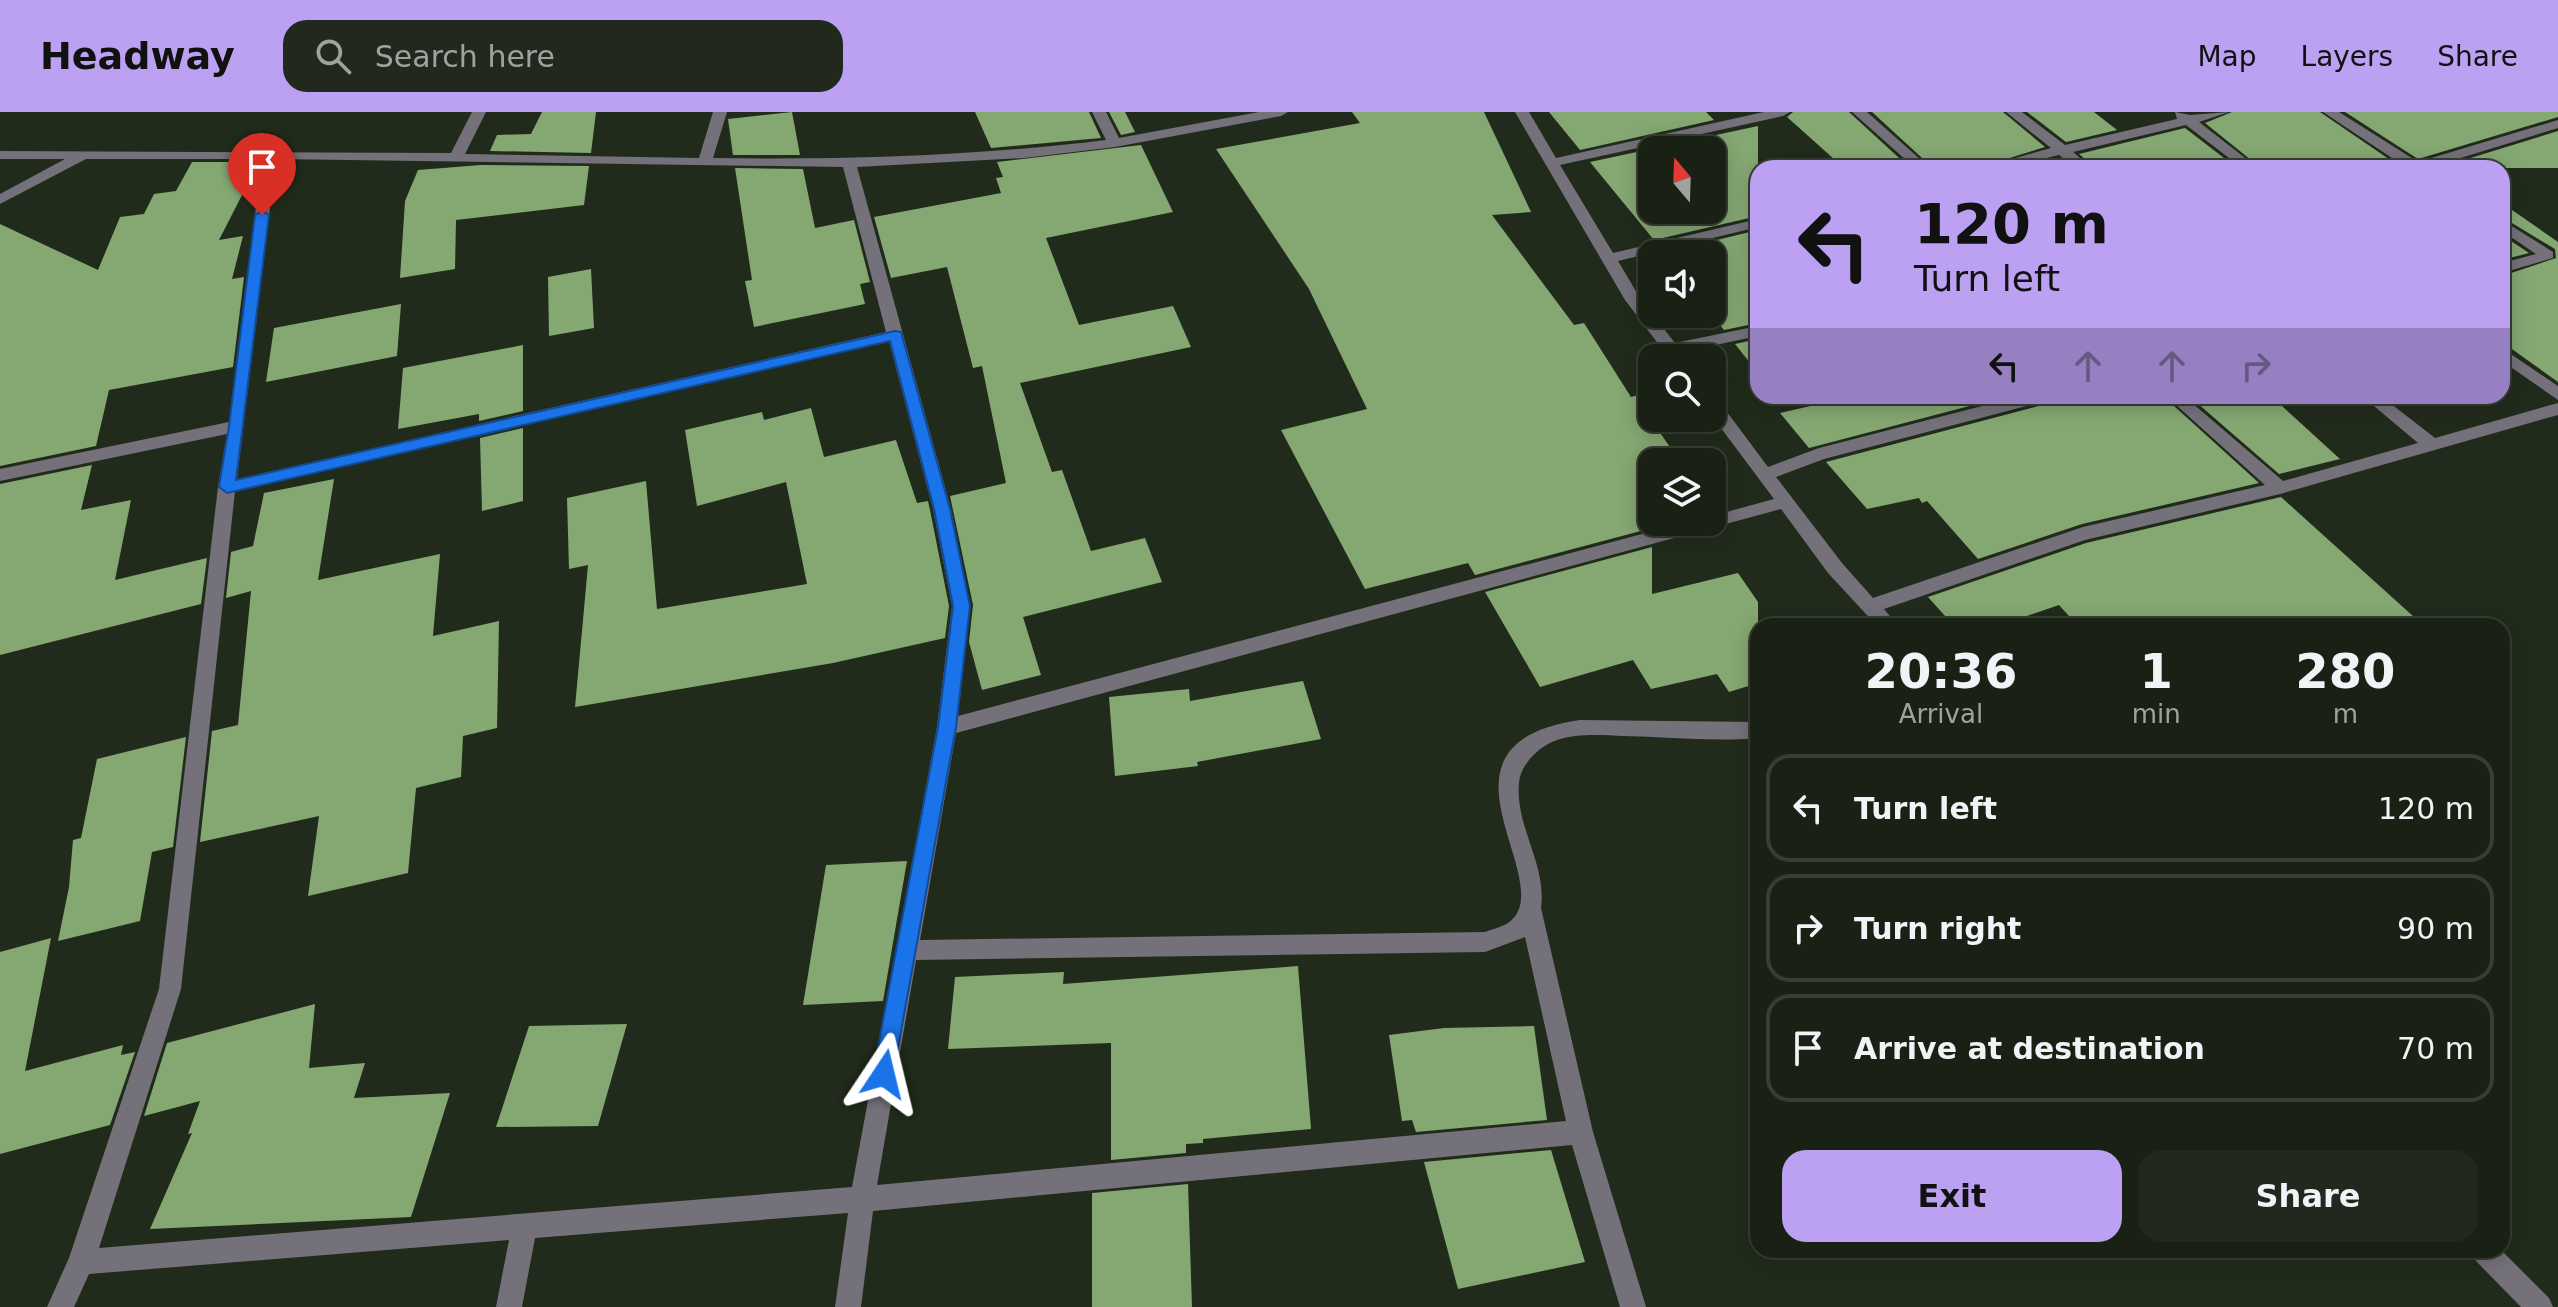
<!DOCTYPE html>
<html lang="en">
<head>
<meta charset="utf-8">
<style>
  body { margin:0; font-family:"DejaVu Sans",sans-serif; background:#22281d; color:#f1f3f6; height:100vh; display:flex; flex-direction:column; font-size:30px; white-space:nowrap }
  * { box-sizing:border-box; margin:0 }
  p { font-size:26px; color:#9fa3a0 }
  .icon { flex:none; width:44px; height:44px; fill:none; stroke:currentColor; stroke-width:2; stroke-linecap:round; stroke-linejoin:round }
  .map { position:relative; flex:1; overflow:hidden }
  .side { position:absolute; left:1750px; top:506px; width:760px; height:640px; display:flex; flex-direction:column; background:#192014; border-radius:24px; box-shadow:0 4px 20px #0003,0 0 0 2px #373e34 }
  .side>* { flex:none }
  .top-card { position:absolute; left:1750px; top:48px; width:760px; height:244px; border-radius:24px; box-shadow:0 4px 20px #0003,0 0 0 2px #373e34; background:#bca0f2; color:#111; overflow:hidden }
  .needle { width:52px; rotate:341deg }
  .controls { position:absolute; left:1638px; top:24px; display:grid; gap:16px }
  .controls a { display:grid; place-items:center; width:88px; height:88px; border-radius:16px; background:#192014; box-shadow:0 4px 20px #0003,0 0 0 2px #373e34; font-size:40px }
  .pin { position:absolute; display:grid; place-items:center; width:68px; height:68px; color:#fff; margin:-82px -34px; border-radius:50% 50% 50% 0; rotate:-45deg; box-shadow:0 0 8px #0007 }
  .pin .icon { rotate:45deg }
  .me { position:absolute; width:88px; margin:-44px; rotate:10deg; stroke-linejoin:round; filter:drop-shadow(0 0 6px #0008) }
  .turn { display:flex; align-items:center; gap:28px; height:168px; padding:0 32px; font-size:36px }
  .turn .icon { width:104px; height:104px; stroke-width:2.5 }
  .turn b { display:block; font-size:56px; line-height:68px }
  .lanes { display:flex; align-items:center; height:76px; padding:0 32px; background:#0003; justify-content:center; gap:40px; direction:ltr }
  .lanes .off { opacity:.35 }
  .eta { display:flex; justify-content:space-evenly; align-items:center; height:136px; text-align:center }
  .eta b { font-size:48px; font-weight:700; line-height:56px }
  .cta { display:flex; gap:16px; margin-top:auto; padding:16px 32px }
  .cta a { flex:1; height:92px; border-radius:24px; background:#bca0f2; color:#111; font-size:32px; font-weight:700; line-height:92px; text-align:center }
  .cta a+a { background:#22281d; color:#f1f3f6 }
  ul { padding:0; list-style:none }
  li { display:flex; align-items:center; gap:24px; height:108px; margin:0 16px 12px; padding:0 16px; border:4px solid #373e34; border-radius:24px }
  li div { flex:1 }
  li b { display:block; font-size:30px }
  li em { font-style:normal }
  header { display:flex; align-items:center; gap:48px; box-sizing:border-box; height:112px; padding:0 40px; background:#bca0f2; color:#111 }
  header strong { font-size:38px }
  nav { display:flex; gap:44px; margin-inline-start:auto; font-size:28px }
  .search { width:560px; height:72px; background:#22281d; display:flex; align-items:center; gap:20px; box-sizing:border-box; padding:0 28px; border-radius:24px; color:#9fa3a0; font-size:30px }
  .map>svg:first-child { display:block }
  .building { fill:#85a772; fill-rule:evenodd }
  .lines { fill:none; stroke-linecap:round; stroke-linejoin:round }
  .minor { fill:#75717a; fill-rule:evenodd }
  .route { fill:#1a73e8; stroke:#114b97; stroke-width:2 }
</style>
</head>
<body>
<header>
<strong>Headway</strong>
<div class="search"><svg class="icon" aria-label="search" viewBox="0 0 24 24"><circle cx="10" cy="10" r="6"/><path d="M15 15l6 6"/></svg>Search here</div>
<nav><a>Map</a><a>Layers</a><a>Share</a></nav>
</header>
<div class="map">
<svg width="2558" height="1195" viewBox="0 0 2558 1195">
  <rect width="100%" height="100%" fill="#212b1b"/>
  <g class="building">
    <path d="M542,0H596L591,41L490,39L497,23L531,22Z"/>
    <path d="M792,0L800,43H733L728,7Z"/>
    <path d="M975,0H1089L1101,26L991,36Z"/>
    <path d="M1109,0H1125L1135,20L1121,23Z"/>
    <path d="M1352,0H1484L1531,100L1492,103L1574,213L1584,211L1631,285L1642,282L1652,295V306H1661L1671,319L1661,322L1680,350H1652V416L1475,463L1468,451L1365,477L1281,318L1367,297L1309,177L1216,37L1360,11Z"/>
    <path d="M1549,0H1706L1714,8L1580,38Z"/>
    <path d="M1793,0H1849L1910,56H1844L1787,5Z"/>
    <path d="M1872,0H2003L2045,35L1977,56H1933Z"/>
    <path d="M2027,0H2094L2117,18L2066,30Z"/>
    <path d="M2232,0H2320L2402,56H2261L2205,11Z"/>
    <path d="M2345,0H2558V5L2418,47Z"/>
    <path d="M1758,14V104L1654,128L1590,50ZM1652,38H1712V98H1652Z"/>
    <path d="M2185,16L2237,56H2095L2079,42Z"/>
    <path d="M2558,19V56H2438Z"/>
    <path d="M1141,33L1173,100L1046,126L1079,213L1173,194L1191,235L1020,271L1052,360L1062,358L1091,439L1145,426L1162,470L1023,505L1041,563L982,578L969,530L973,493L950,384L1006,371L982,254L973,256L947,155L891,166L874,105L1001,81L996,66L1003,65L997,50Z"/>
    <path d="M192,50H259L219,128L243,124L232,167L244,165L233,255L109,278L96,334L0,354V112L98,158L120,105L144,102L154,82L176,79Z"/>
    <path d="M481,53L589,54L584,93L456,108L455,157L400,166L405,89L418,58Z"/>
    <path d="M735,56L803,57L815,116L854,108L870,170L860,172L865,192L754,215L745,169L752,168Z"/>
    <path d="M2502,91L2558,130V270L2502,230V164L2556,146L2555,137L2502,105Z"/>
    <path d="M1758,118V211L1724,218L1711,202L1712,142L1663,141Z"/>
    <path d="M2502,123L2529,141L2502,148Z"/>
    <path d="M591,157L594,216L549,224L548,165Z"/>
    <path d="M401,192L397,244L266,270L274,216Z"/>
    <path d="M1758,227V261L1735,232Z"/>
    <path d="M523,233V299L479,309V302L398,317L403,256Z"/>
    <path d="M1854,284H1968L1977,292L1809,336L1780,301Z"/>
    <path d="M2054,284H2163L2259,371L2082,412L1978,447L1927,389L1922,391L1919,386L1867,397L1826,350L2050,291Z"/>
    <path d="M2189,284H2271L2340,347L2279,362Z"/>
    <path d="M811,296L824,345L896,328L917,391L928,389L930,398L949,494L945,526L833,551L575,595L588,453L569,457L567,386L646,369L657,497L807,472L786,370L697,394L685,318L762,300L764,308Z"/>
    <path d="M523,316V389L482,399L480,326Z"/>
    <path d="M92,353L81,398L131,388L115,468L207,446L201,492L0,543V372Z"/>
    <path d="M334,367L318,468L440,442L433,524L499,509L497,616L463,624L461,665L416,676L408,761L308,784L319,704L200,730L212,619L238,613L251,479L226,486L231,440L253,434L264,381Z"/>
    <path d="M2281,385L2424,514H2078L2059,493L1998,514H1954L1928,485L2086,431Z"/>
    <path d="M1652,435V482L1738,461L1758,490V571L1729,580L1717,562L1651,577L1633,548L1540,575L1485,480Z"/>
    <path d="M1303,569L1321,627L1197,650L1198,654L1115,664L1109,585L1189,577L1190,589Z"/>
    <path d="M186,625L173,735L152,740L140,809L58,829L69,775L73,728L81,726L97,647Z"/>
    <path d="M907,749L883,889L803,893L826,753Z"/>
    <path d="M51,826L25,959L123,933L121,943L135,940L110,1013L0,1042V840Z"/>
    <path d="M1298,854L1311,1017L1203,1027V1031L1186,1032V1041L1111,1048V931L948,937L955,865L1064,860L1063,872Z"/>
    <path d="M315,892L309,956L365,951L354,986L450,981L411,1105L150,1117L192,1021L188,1022L200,989L144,1004L167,931Z"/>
    <path d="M627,912L598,1014L496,1015L529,914Z"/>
    <path d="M1534,914L1547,1008L1416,1020L1412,1008L1402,1009L1389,923L1444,916Z"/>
    <path d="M1551,1038L1585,1150L1458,1177L1424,1050Z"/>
    <path d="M1188,1072L1192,1195H1092V1081Z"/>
  </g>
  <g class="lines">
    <g class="minor">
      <path d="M472,0H486L465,42L699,46L713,0H727L713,46C845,48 976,44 1106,28L1092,0H1106L1119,26L1259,0H1288L1281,4L1115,35L1024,46L857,55L951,397L970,494L958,604L1687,410H1712V404L1774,387L1712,304V286L1718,288L1768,355L1819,336L2021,284H2051L2049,288L1824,347L1776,365L1842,451L1873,486L2083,415L2265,373L2166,284H2184L2283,369L2418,331L2362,284H2381L2435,326L2558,291V303L2280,382L2085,428L1884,497L1898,514H1877L1828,461L1781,397L956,621L920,828L1485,820C1492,817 1502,815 1508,811C1564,772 1413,632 1580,608L1758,610V626C1713,630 1669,625 1624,624C1603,623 1577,621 1557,628C1539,634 1520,653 1519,671C1515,715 1547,752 1541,796L1593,1020L1646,1195H1620L1572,1033L873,1099L861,1195H835L848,1101L535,1126L522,1195H496L509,1128L89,1162L74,1195H47L69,1146L159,877L218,375L227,322L0,369V357L229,310L262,47H86L0,92V82L65,47H0V39L451,41ZM276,47L843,55L886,220L237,367ZM889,229L933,397L952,494L937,615L852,1075L99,1136L181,877L235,379ZM1525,825L1566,1009L877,1073L916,848L1485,840Z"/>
      <path d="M1515,0H1529L1556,46L1764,0H1790L1783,4L1560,53L1613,141L1758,107V115L1618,149L1640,186L1675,231L1758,214V224L1682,240L1686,246H1669L1625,188Z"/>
      <path d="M1852,0H1867L1930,56H1915Z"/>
      <path d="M2006,0H2022L2065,33L2177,7L2175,0L2190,3L2229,0L2199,10L2258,56H2242L2186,13L2073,40L2092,56H2076L2059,43L2005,56H1980L2051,36Z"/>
      <path d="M2323,0H2339L2418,50L2558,8V16L2428,56H2407Z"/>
      <path d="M2502,108L2553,140V146L2502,161V151L2536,142L2502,119Z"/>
      <path d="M2502,236L2558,274V288L2502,249Z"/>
      <path d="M2470,1138H2501L2549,1186L2553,1195H2521L2474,1147Z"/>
    </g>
  </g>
  <path class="route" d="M262,99L269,103L236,368L895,219L901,220L950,397L970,494L956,615L892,969L884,972L876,969L873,962L938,615L953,494L934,397L890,229L227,381L219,375L229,314L255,103Z"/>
</svg>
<div class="controls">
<a><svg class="needle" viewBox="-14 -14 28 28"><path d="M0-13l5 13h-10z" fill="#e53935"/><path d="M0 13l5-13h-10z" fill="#9fa3a0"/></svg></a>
<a><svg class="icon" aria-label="sound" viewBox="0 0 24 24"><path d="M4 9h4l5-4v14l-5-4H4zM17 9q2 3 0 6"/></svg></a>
<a><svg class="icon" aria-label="search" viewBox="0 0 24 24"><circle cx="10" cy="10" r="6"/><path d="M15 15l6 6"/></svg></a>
<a><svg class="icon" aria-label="layers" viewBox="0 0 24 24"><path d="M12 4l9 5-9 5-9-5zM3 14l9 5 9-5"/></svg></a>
</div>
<div class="pin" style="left:262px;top:103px;background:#d93025"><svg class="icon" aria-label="arrive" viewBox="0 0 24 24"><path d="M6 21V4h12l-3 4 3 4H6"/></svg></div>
<svg class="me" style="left:884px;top:962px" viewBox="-20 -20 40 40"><path d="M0-17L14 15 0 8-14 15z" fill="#1a73e8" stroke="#fff" stroke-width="4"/></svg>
<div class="top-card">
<div class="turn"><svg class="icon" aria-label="left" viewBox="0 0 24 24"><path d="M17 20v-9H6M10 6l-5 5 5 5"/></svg><div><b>120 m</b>Turn left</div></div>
<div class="lanes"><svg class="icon" aria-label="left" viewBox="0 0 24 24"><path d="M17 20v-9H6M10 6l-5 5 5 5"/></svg><svg class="icon off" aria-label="ahead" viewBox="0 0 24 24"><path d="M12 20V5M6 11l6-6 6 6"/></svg><svg class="icon off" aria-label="ahead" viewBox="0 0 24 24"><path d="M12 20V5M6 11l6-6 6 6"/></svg><svg class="icon off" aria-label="right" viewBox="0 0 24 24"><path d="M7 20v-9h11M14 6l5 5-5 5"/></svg></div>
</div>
<section class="side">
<div class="eta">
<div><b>20:36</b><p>Arrival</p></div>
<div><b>1</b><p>min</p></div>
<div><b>280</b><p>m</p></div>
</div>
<ul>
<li><svg class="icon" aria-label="left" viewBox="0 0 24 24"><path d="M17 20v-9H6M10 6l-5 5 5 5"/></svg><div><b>Turn left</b></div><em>120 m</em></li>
<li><svg class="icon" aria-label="right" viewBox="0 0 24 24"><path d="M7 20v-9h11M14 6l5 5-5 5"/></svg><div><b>Turn right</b></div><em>90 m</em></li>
<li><svg class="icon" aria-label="arrive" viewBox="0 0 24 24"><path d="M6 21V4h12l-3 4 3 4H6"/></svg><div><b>Arrive at destination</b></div><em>70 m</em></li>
</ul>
<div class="cta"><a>Exit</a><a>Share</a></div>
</section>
</div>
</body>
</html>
